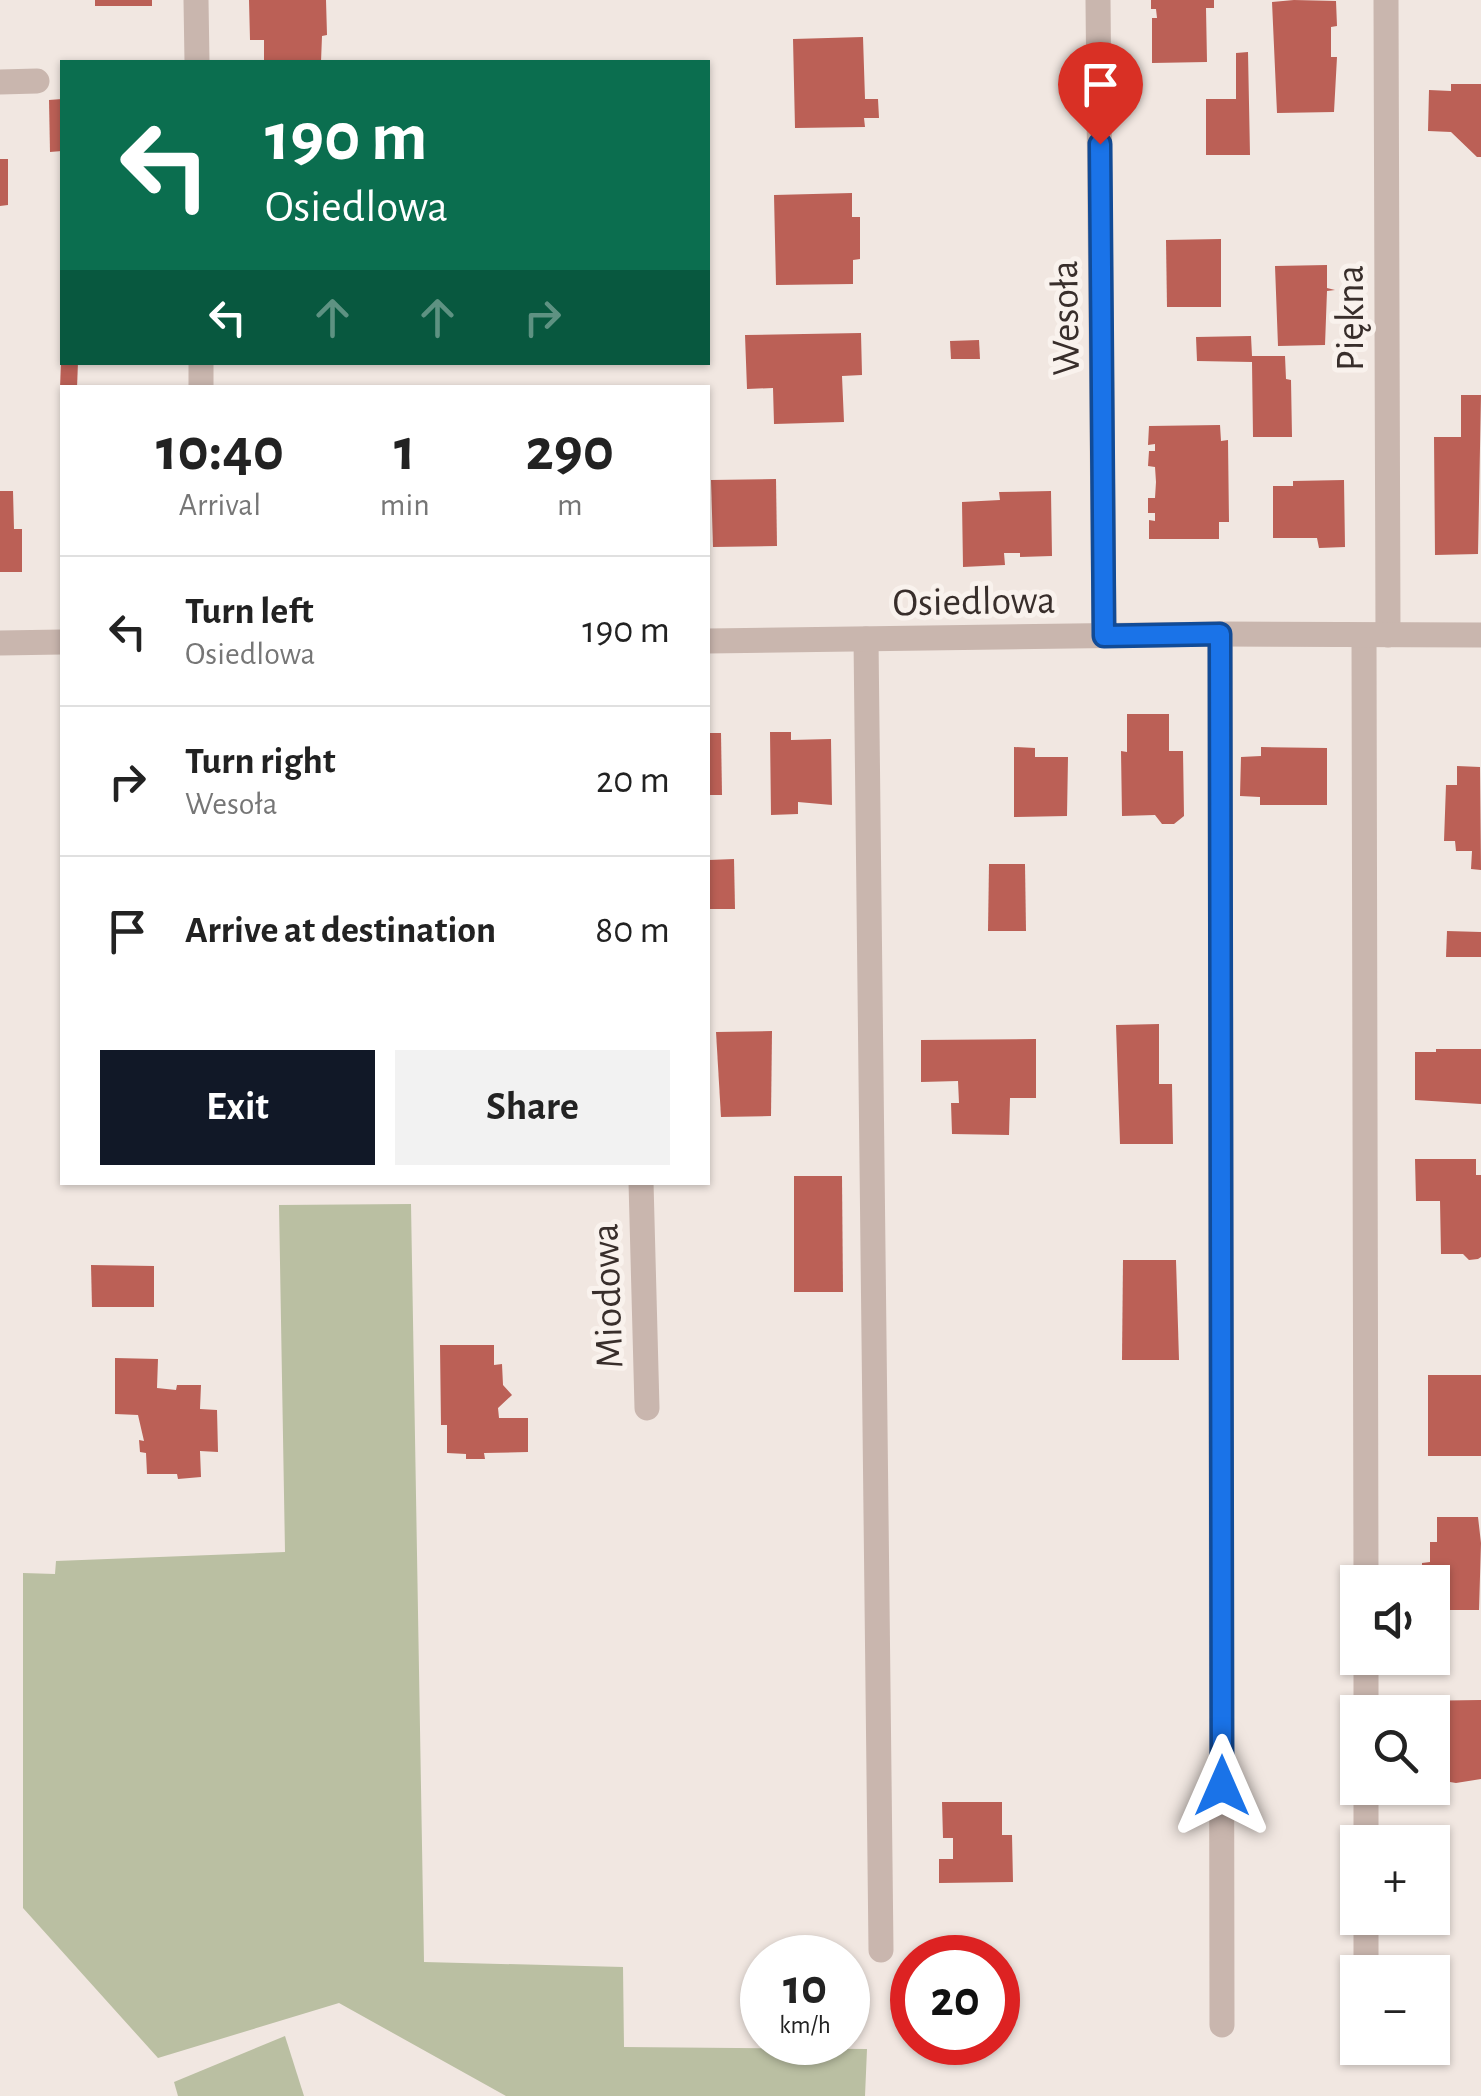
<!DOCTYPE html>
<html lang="en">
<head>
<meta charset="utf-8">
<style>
  body { margin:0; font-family:"Alegreya Sans",sans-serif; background:#f2f2f2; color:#222; height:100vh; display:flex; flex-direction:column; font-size:38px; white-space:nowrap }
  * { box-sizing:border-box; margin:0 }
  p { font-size:32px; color:#767676 }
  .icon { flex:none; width:55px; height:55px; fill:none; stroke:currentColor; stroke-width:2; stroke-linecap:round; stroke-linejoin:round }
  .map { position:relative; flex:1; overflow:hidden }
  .details { position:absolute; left:60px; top:385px; width:650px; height:800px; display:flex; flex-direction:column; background:#fff; border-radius:0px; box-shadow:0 2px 8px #0004 }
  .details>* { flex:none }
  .top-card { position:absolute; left:60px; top:60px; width:650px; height:305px; border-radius:0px; box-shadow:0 2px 8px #0004; background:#0b6e4f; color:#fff; overflow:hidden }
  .tools { position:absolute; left:1340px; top:1565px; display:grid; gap:20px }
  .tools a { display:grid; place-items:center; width:110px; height:110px; border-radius:0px; background:#fff; box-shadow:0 2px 8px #0004; font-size:50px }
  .speed { position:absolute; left:740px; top:1935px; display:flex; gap:20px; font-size:50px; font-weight:700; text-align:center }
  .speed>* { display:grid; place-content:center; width:130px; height:130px; border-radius:50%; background:#fff; box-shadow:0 2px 8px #0004; line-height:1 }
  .speed small { font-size:25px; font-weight:400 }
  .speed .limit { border:15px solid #d22; background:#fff; color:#111 }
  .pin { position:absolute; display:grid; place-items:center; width:85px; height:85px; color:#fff; margin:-102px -42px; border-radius:50% 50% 50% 0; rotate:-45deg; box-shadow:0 0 10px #0007 }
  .pin .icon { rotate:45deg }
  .me { position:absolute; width:110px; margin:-55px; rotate:0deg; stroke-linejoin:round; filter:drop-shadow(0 0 8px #0008) }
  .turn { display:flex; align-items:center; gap:35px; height:210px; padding:0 40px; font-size:45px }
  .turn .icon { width:130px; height:130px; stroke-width:2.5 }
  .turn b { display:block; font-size:70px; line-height:85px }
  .lanes { display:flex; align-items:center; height:95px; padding:0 40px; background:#0003; justify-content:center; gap:50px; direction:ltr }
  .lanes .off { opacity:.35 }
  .eta { display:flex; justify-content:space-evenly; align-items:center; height:170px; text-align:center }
  .eta b { font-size:60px; font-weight:700; line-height:70px }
  .cta { display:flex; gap:20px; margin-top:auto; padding:20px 40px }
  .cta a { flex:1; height:115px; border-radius:0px; background:#111827; color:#fff; font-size:40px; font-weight:700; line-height:115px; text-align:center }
  .cta a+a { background:#f2f2f2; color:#222 }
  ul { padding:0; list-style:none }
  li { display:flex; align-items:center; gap:30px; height:150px; padding:0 40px; border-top:2px solid #e0e0e0 }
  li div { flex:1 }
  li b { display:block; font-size:38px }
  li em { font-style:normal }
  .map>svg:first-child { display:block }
  .green { fill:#babfa2 }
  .building { fill:#bb6056 }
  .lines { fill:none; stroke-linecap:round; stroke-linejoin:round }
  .minor { stroke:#c9b6ae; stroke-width:25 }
  .route-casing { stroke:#114b97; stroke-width:25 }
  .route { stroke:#1a73e8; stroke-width:18 }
  .labels { text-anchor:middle; stroke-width:10; stroke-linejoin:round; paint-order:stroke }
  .street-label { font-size:40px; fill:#382e2b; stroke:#f9f2ed }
</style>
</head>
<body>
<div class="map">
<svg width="1481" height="2096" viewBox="0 0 1481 2096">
  <rect width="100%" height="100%" fill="#f1e7e1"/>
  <g class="green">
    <path d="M411,1204L424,1962L623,1967L624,2047L867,2049L865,2096H506L339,2003L158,2058L23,1908V1573L55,1574L56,1561L285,1552L279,1205Z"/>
    <path d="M285,2036L304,2096H178L174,2082Z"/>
  </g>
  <g class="building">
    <rect x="95" y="0" width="57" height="6"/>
    <path d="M249,0H326L327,35L322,36L321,62H264V40H250Z"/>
    <path d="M1151,0H1214V8H1206L1207,62L1152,63V18H1157L1156,9H1151Z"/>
    <path d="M1294,0L1336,1L1337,26L1331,27V57H1337L1334,112L1277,113L1272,2Z"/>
    <path d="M863,37L865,99H878L879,118H864L865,127L795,128L793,39Z"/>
    <path d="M1248,52L1250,155H1206V99H1236V53Z"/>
    <path d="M1451,84H1481V157H1477L1451,132L1428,131L1429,90L1451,91Z"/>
    <path d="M62,99V151L50,152L49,100Z"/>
    <path d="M0,159H8V205L0,206Z"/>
    <path d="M852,193V217H860V259L853,260V284L776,285L774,195Z"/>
    <path d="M1221,239V307H1167L1166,240Z"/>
    <path d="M1327,265V288L1335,290L1327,291L1325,345L1278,346L1275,266Z"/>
    <path d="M861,333L862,375L842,376L844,422L774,424L773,388L747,389L745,335Z"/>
    <path d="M1251,336L1252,356H1285L1286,379L1291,380L1292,437H1253L1252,362L1197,361L1196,337Z"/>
    <path d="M979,340L980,359H951L950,341Z"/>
    <path d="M61,362H78L77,388H60Z"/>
    <path d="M1461,395H1481L1478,554L1435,555L1434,437H1461Z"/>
    <path d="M1220,425L1221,441L1228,440L1229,522H1219V539H1149V520L1155,521V513H1148V498H1155L1156,482L1155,467L1148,466L1149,451H1155V444L1148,445L1149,426Z"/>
    <path d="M776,479L777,546L713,547L711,480Z"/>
    <path d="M1344,480L1345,547L1319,548L1317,538H1273V486H1293V481Z"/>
    <path d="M0,491H13L14,529H22V572H0Z"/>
    <path d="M1051,491L1052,556L1020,557V553H1004L1005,565L963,567L962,502L1000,500L999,492Z"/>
    <path d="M1127,714H1169V751H1183L1184,816L1174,824H1162L1155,815L1122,816L1121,751L1127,752Z"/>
    <path d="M770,732H791V740L831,739L832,805L798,802V814L771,815Z"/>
    <path d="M708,733H721L722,795H708Z"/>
    <path d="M1014,747L1035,748V757H1068L1067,816L1014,817Z"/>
    <path d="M1261,747L1327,748V805H1260V797L1240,796L1241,757L1261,756Z"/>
    <path d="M1457,766L1480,767L1481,870L1471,869L1472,851H1456L1455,841H1444L1446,785H1457Z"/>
    <path d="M734,859L735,909H710L709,860Z"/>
    <path d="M989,864H1025L1026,931H988Z"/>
    <path d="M1447,931L1481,932V957H1446Z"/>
    <path d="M1159,1024V1084H1172L1173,1144H1120L1116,1025Z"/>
    <path d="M772,1031L771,1116L721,1117L716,1032Z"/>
    <path d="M1036,1039V1098H1010L1009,1135L952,1134L951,1103H959L958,1081L921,1082V1040Z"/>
    <path d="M1436,1049H1481V1104L1415,1100V1052H1436Z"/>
    <path d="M1415,1159H1476V1175H1481V1257L1478,1259L1469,1260L1463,1254H1441L1440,1201H1416Z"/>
    <path d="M794,1176H842L843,1292H794Z"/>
    <path d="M1123,1260H1176L1179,1360H1122Z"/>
    <path d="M91,1265L154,1266V1307H92Z"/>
    <path d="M440,1345H494V1365L502,1364L503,1385L512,1395L498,1408L499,1418H528V1452L484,1453L485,1459H466V1454L447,1453V1425H441Z"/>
    <path d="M115,1358L158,1359L157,1388L176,1390L177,1385H201L200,1409L217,1410L218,1452L200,1451L201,1477L178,1479L177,1474H147L146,1453L140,1452L139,1440L144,1441L138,1415L115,1414Z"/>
    <rect x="1428" y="1375" width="53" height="81"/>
    <path d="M1437,1517H1478L1481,1543L1479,1610H1432V1582H1422V1563L1430,1562V1542H1437Z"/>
    <path d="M1481,1700V1779L1456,1783L1432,1779V1712H1410V1701Z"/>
    <path d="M942,1802H1002V1835H1012L1013,1882L939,1883V1859H953V1838H943Z"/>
  </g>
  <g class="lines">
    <g class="minor">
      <path d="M196,0L197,62"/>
      <path d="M1098,0L1104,635"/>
      <path d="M1386,0L1388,635"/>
      <path d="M0,82L37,81"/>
      <path d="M201,362V388"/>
      <path d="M1220,634L1222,2025"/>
      <path d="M1364,636L1366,1582"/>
      <path d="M866,639L881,1950"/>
      <path d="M708,641L1220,634L1481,635"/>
      <path d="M0,643L62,642"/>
      <path d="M641,1182L647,1408"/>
      <path d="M1366,1658V1712"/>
      <path d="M1366,1788V1842"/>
      <path d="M1366,1918V1972"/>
    </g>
  </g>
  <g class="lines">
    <g class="route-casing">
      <path id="route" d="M1100,144L1104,636L1220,634L1222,1786"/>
    </g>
    <use href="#route" class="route"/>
  </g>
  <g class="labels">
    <g class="street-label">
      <text transform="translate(1064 318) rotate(-91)" y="14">Wesoła</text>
      <text transform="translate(1349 318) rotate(-90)" y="14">Piękna</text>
      <text transform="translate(974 600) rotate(-1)" y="14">Osiedlowa</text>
      <text transform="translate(606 1296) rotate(-92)" y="14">Miodowa</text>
    </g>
  </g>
</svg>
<div class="tools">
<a><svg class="icon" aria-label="sound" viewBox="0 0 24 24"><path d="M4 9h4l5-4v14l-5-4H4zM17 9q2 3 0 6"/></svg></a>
<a><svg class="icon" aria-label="search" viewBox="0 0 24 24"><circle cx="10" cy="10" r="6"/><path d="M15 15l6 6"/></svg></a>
<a>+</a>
<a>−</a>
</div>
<div class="speed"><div>10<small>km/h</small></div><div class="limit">20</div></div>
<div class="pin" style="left:1100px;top:144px;background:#d93025"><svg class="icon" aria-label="arrive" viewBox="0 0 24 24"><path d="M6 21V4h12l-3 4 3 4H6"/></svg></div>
<svg class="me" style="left:1222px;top:1786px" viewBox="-20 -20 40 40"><path d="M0-17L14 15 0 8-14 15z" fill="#1a73e8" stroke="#fff" stroke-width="4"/></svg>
<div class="top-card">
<div class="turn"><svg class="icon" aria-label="left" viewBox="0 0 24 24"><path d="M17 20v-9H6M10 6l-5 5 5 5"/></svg><div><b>190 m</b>Osiedlowa</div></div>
<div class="lanes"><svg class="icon" aria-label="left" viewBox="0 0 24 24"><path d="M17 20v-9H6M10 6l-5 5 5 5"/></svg><svg class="icon off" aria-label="ahead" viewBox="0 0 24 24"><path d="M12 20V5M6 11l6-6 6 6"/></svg><svg class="icon off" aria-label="ahead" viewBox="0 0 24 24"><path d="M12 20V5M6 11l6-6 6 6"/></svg><svg class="icon off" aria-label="right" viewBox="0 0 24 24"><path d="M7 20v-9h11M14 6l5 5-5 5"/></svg></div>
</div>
<section class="details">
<div class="eta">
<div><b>10:40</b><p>Arrival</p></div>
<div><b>1</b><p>min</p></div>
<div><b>290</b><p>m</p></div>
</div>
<ul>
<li><svg class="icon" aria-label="left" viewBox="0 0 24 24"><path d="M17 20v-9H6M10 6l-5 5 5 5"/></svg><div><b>Turn left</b><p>Osiedlowa</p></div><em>190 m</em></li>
<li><svg class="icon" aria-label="right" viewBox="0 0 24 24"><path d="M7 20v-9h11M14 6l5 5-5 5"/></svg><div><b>Turn right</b><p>Wesoła</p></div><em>20 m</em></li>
<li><svg class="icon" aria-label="arrive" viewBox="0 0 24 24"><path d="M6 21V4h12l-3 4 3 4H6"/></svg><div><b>Arrive at destination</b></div><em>80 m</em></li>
</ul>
<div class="cta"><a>Exit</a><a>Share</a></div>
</section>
</div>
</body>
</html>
